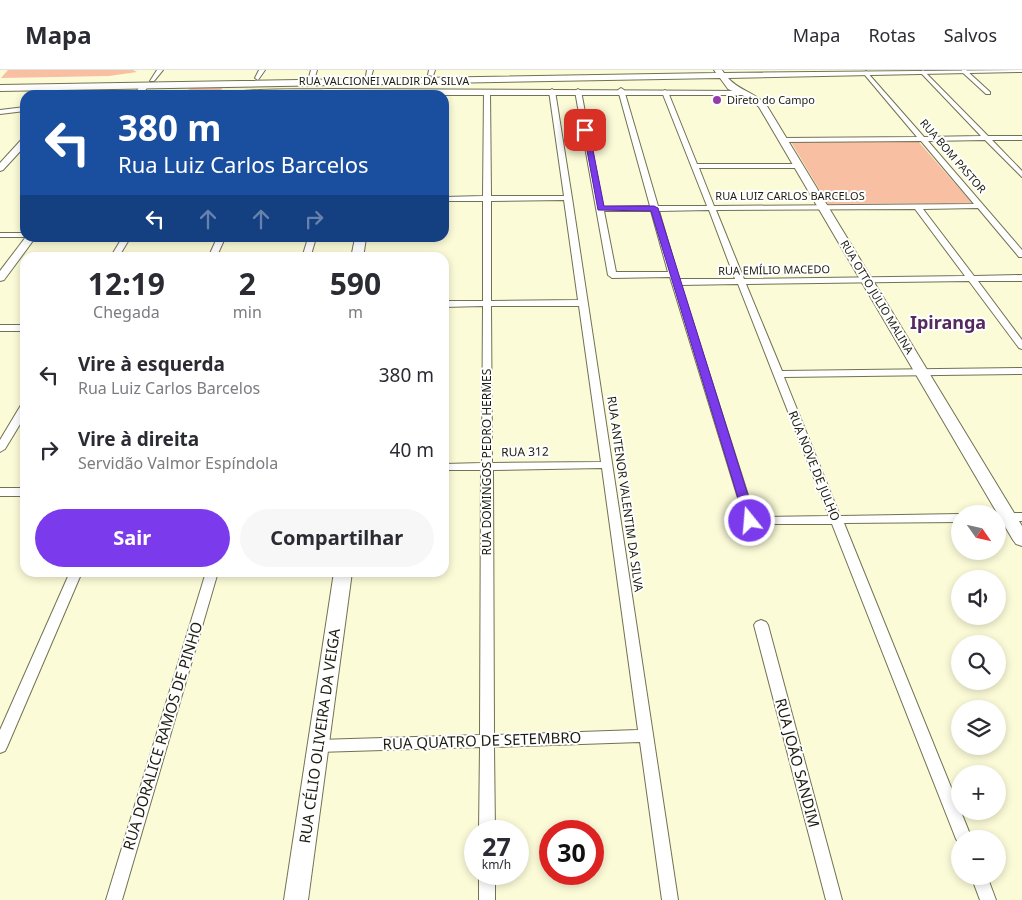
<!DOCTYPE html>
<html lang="pt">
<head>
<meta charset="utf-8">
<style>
  body { margin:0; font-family:"Noto Sans",sans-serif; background:#f7f7f7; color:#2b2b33; height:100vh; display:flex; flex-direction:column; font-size:19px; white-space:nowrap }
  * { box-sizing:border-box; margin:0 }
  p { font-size:16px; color:#7c7c81 }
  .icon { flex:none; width:28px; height:28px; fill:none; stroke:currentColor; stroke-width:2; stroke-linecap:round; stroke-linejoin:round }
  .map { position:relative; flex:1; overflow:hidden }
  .sheet { position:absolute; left:20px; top:182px; width:429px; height:325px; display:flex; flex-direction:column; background:#fff; border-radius:15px; box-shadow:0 2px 8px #0003 }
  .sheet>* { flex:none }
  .guide { position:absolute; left:20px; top:20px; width:429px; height:152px; border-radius:15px; box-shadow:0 2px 8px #0003; background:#1a4fa0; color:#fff; overflow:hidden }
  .needle { width:32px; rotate:124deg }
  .controls { position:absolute; left:951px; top:435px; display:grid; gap:10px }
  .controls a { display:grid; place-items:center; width:55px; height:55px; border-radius:50%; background:#fff; box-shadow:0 2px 8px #0003; font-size:25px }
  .speed { position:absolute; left:464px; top:750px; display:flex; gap:10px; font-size:25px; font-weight:700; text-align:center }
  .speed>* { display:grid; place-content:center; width:65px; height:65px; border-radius:50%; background:#fff; box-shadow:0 2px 8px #0003; line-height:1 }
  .speed small { font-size:12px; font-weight:400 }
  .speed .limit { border:8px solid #d22; background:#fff; color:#111 }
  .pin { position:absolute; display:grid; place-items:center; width:42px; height:42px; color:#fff; margin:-21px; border-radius:10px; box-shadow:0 2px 8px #0006 }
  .me { position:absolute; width:55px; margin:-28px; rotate:343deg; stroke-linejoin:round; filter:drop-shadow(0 0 4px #0008) }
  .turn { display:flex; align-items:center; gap:18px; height:105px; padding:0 15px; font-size:22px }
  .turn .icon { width:65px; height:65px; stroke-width:2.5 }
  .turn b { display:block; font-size:35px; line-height:42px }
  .lanes { display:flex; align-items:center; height:48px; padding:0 15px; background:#0003; justify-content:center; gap:25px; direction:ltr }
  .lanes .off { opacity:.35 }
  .eta { display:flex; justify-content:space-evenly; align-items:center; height:85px; text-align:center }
  .eta b { font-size:30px; font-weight:700; line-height:35px }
  .cta { display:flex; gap:10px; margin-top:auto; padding:10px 15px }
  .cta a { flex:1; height:58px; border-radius:30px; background:#7c3aed; color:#fff; font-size:20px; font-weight:700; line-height:58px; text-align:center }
  .cta a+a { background:#f7f7f7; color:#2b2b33 }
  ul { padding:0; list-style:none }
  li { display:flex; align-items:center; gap:15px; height:75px; padding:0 15px }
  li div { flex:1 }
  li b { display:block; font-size:19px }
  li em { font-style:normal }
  header { display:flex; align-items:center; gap:30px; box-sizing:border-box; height:70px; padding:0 25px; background:#fff; border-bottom:1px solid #e1e1e2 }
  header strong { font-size:24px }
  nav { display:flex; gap:28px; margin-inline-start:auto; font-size:18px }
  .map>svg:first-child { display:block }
  .green { fill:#f8bfa2 }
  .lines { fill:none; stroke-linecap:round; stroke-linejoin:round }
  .minor-casing { stroke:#727253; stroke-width:2 }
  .tertiary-casing { stroke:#727253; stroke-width:2 }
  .secondary-casing { stroke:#727253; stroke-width:2 }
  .minor { fill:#fff; fill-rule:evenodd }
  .tertiary { fill:#fff; fill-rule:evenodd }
  .secondary { fill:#fff; fill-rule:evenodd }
  .route { fill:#7c3aed; stroke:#51269a }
  .poi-dot { fill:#943daa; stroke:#fff; stroke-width:2 }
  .labels { text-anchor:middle; stroke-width:4; stroke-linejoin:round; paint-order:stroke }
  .far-street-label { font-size:11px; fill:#1e1d11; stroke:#fff }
  .far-poi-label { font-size:11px; fill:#1e1d11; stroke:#fff; text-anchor:start }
  .street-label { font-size:12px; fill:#1e1d11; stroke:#fff }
  .near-street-label { font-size:15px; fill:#1e1d11; stroke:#fff }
  .district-label { font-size:18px; font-weight:bold; fill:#542a5f; stroke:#fff }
</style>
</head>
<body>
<header>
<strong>Mapa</strong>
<nav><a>Mapa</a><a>Rotas</a><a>Salvos</a></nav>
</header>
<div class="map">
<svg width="1022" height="830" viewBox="0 0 1022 830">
  <rect width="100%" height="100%" fill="#fbfbd8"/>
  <g class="green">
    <path d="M8,0H133L137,2L109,6L1,8Z"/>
    <path d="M223,16L220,23L192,25L186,23L185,21L194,17Z"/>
    <path d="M918,71L972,133L828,134L791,72Z"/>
  </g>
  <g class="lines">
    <g class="minor-casing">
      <g id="minor">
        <path d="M157,0H163L154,11H150Z"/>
        <path d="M259,0H265L258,10L255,8Z"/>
        <path d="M311,0H317L315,7L312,9L309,7Z"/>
        <path d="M367,0H373L371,7L366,6Z"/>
        <path d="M429,0H435L433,6L428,5Z"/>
        <path d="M923,0L988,66H1022V70H992L1022,101V107L985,70L928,71L1022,180V187H1019L978,138L923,139L974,206L1022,205V211H978L1022,270V279L1019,278L969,211L746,214L782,301L1022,298V304L784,307L840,446L960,444V452L844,453L972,769H960V775L956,769L832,454H746L670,207L612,208L608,205L575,21L578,19L581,21L603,137L650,136L618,20L621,18L624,20L658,136H707L662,22L665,20L668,22L697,94H799L803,96L799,98H699L714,136L974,134L921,71L783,72L780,70L783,68L917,67L864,4L866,1L924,67L981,66L921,3ZM915,139L965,206L744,209L716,140ZM709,140L735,209H679L659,141ZM604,141H651L668,202H616ZM738,214L829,446L755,447L681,215Z"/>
        <path d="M962,0H966L990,22V24H986L962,2Z"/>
        <path d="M552,19L555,21L572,128L678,830H662L640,672L494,677L495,761H479L480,677L318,682L313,680L311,676L313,672L318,670L480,665L481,400H444V394L482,393L483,236L444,237V231H483V131H444V127L483,126L484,22L487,20L490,22L491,126H564L549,21ZM564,130L578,230L491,231V131ZM491,236H579L601,392L492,393ZM602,398L638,660L494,665L493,400Z"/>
        <rect x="0" y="163" width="25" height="4"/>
        <path d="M122,168H130L118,188H110Z"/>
        <path d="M217,168H225L216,188H208Z"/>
        <path d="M308,168H316L310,188H302Z"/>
        <rect x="0" y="255" width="25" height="6"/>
        <path d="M25,334V346L5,379L0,382V370L21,335Z"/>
        <rect x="0" y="418" width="25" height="8"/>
        <path d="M998,443H1022V451H998V444H996Z"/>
        <path d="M70,502H82L7,677L5,681L0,683V660Z"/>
        <path d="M206,502H218L122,830H106Z"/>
        <path d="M761,550L766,552L768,555L842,830H826L754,555L756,552Z"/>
        <rect x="479" y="804" width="16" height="26"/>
        <path d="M971,806H987L996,830H980Z"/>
      </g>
    </g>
    <g class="tertiary-casing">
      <g id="tertiary">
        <path d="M142,13L149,15L142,25H134Z"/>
        <path d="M328,19L745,21L749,23L745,25H229C241,17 310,20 328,19Z"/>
        <path d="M25,37V41L0,44V40Z"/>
        <path d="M22,69H25V76L3,100L0,101V93Z"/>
        <path d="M25,168H35L4,210L0,211V201Z"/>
      </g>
    </g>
    <g class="secondary-casing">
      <g id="secondary">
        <path d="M714,0H722L724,3L1022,0V2L728,8C739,21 756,22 767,36L1022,456V476L1016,474L1013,470L759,37L751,29L728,19L720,8L0,21V15L716,3Z"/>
        <path d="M355,168H366L363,188H351Z"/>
        <path d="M334,502H352L308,830H284Z"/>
      </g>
    </g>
    <use href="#minor" class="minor"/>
    <use href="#tertiary" class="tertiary"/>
    <use href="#secondary" class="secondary"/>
  </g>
  <path class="route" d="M583,59L589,60L604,136H654L658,138L756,451L755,454L750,455L745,451L651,141L598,140Z"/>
  <circle class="poi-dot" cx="717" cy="30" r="5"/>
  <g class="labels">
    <g class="far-street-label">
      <text x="384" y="15">RUA VALCIONEI VALDIR DA SILVA</text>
      <text transform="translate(953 86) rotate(49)" y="4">RUA BOM PASTOR</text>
      <text x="790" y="130">RUA LUIZ CARLOS BARCELOS</text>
      <text transform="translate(774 200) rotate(-1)" y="4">RUA EMÍLIO MACEDO</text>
      <text transform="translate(877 227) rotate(59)" y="4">RUA OTTO JÚLIO MALINA</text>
    </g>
    <g class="far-poi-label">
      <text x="727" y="34">Direto do Campo</text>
    </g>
    <g class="street-label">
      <text transform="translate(525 382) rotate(-1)" y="4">RUA 312</text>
      <text transform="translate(487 392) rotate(-90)" y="4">RUA DOMINGOS PEDRO HERMES</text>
      <text transform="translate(814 396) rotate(68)" y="4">RUA NOVE DE JULHO</text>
      <text transform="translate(625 424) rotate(82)" y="4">RUA ANTENOR VALENTIM DA SILVA</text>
    </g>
    <g class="near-street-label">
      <text transform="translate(163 666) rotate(-73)" y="5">RUA DORALICE RAMOS DE PINHO</text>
      <text transform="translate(320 666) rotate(-82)" y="5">RUA CÉLIO OLIVEIRA DA VEIGA</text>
      <text transform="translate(482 671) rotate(-2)" y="5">RUA QUATRO DE SETEMBRO</text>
      <text transform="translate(797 693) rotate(75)" y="5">RUA JOÃO SANDIM</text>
    </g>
    <g class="district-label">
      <text x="948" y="259">Ipiranga</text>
    </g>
  </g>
</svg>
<div class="controls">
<a><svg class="needle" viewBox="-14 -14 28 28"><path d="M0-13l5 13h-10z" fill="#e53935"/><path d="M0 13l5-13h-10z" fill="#7c7c81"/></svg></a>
<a><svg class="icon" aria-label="sound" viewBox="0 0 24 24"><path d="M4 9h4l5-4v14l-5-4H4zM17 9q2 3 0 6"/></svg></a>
<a><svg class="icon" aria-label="search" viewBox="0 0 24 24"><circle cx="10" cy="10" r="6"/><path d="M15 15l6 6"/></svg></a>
<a><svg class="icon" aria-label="layers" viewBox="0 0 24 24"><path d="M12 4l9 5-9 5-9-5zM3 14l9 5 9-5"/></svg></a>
<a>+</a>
<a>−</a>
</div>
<div class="speed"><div>27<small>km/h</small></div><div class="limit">30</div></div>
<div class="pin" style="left:585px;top:60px;background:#d93025"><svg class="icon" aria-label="arrive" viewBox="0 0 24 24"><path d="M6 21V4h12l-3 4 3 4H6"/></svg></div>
<svg class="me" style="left:750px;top:451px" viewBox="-20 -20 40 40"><circle r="17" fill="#7c3aed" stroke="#fff" stroke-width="3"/><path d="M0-11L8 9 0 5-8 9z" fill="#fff"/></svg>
<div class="guide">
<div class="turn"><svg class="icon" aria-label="left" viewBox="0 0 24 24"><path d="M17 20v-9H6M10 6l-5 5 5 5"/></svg><div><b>380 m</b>Rua Luiz Carlos Barcelos</div></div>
<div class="lanes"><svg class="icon" aria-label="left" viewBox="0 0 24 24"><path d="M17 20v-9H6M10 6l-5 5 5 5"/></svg><svg class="icon off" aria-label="ahead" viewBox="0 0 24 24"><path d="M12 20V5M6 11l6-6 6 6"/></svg><svg class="icon off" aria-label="ahead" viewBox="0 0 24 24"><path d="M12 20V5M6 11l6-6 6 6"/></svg><svg class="icon off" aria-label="right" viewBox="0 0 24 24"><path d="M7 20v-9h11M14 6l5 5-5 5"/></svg></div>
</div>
<section class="sheet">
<div class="eta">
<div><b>12:19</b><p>Chegada</p></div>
<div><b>2</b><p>min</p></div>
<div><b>590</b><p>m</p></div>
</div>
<ul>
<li><svg class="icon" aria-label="left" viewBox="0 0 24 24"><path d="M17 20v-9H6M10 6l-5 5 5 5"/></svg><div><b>Vire à esquerda</b><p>Rua Luiz Carlos Barcelos</p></div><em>380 m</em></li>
<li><svg class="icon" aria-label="right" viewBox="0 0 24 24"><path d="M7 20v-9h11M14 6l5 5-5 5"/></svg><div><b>Vire à direita</b><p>Servidão Valmor Espíndola</p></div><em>40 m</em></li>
</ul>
<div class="cta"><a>Sair</a><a>Compartilhar</a></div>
</section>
</div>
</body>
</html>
